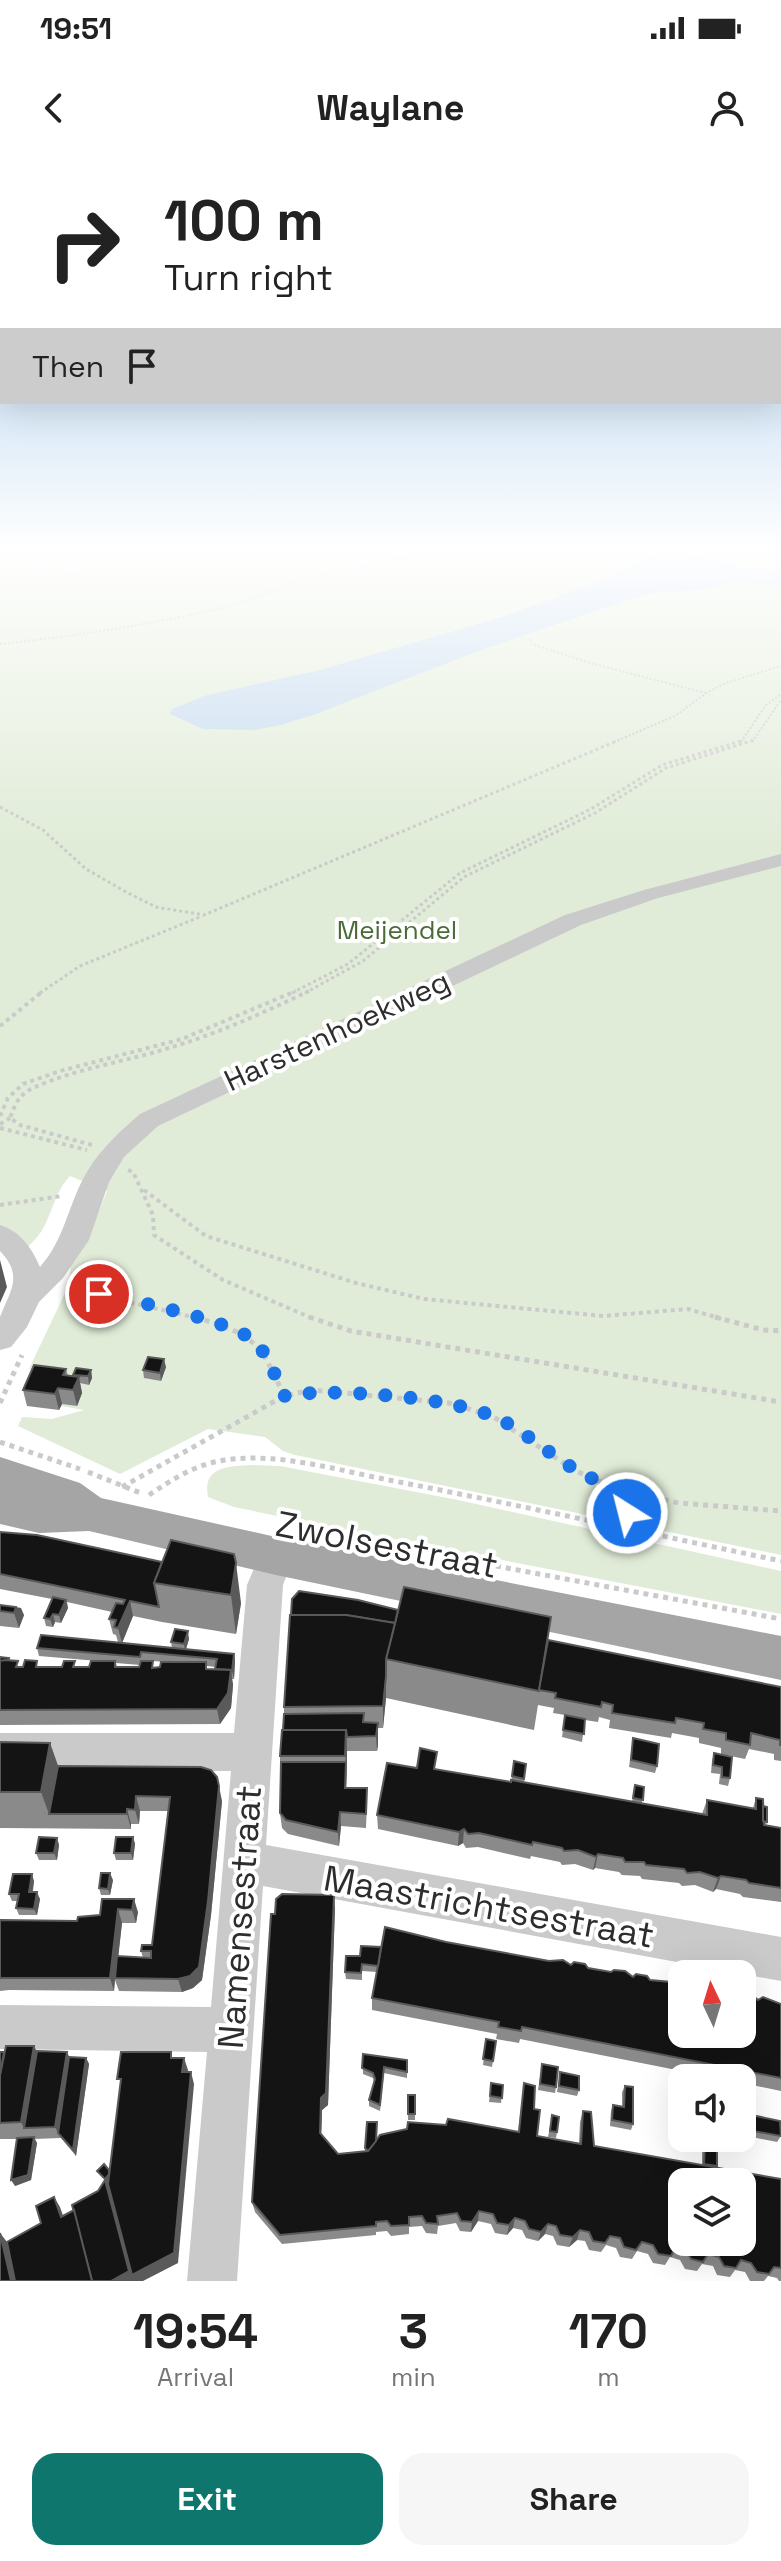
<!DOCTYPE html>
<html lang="en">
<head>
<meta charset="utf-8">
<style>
  body { margin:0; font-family:"Space Grotesk",sans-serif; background:#f6f6f6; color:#222; height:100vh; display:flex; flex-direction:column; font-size:30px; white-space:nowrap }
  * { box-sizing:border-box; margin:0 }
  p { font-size:26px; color:#767676 }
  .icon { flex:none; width:44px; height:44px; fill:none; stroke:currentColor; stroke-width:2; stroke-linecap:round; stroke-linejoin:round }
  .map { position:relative; height:2121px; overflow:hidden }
  .side { display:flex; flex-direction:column; background:#fff; flex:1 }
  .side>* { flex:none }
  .hud { position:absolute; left:0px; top:0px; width:782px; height:244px; box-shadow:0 8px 32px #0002; background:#fff; color:#222; overflow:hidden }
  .needle { width:52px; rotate:356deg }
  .tools { position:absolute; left:668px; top:1800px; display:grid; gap:16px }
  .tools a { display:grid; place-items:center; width:88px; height:88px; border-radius:16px; background:#fff; box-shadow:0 8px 32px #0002; font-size:40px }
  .pin { position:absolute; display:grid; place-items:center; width:68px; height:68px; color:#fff; margin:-34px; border:4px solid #fff; border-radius:50%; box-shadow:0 2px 8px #0007 }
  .me { position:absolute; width:88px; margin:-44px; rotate:324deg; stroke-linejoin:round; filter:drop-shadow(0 0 6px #0008) }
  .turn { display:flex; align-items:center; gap:28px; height:168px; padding:0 32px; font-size:36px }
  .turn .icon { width:104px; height:104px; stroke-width:2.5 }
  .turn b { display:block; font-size:56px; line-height:68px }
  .then { display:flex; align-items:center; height:76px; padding:0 32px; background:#0003; gap:16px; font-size:30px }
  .eta { display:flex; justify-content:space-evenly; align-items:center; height:136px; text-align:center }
  .eta b { font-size:48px; font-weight:700; line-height:56px }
  .primary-button { display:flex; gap:16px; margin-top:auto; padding:16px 32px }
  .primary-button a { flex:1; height:92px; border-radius:24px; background:#0f766e; color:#fff; font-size:32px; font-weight:700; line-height:92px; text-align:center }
  .primary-button a+a { background:#f6f6f6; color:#222 }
  .status { display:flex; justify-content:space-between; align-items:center; height:56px; padding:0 40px; background:#fff; direction:ltr }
  .status svg { height:22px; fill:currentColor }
  header { display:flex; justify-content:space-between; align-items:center; height:104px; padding:0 32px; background:#fff; font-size:36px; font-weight:700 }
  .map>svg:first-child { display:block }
  .green { fill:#e1ecd8 }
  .water { fill:#c3d9ee }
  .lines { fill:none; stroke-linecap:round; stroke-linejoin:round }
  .path-far3 { stroke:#cacaca; stroke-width:2; stroke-dasharray:2 2; stroke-linecap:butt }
  .path-far2 { stroke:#cacaca; stroke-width:3; stroke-dasharray:3 3; stroke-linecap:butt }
  .path-far1 { stroke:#cacaca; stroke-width:4; stroke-dasharray:4 4; stroke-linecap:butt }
  .path { stroke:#cacaca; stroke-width:5; stroke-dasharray:5 5; stroke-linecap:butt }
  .minor { fill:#cacaca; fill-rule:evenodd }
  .major { fill:#a5a5a5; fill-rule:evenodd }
  .wall { fill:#8a8a8a; fill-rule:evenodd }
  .shaded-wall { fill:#5a5a5a }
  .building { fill:#141414; stroke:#5a5a5a; stroke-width:2; fill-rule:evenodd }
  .route { stroke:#1a73e8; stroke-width:14; stroke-dasharray:0 25.2 }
  .labels { text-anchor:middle; stroke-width:8; stroke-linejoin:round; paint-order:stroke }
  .far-park-label { font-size:26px; fill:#4a6b37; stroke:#fff }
  .street-label { font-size:30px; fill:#2d2d2d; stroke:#fff }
  .near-street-label { font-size:36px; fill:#2d2d2d; stroke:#fff }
</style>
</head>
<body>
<div class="status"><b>19:51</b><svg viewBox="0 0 49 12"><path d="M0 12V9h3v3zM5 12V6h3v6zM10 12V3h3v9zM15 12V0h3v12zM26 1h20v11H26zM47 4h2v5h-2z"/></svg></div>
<header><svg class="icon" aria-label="back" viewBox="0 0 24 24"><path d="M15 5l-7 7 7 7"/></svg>Waylane<svg class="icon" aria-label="person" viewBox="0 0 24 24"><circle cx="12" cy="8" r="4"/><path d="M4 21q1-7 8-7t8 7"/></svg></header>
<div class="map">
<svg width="781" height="2121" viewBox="0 0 781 2121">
  <rect width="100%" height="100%" fill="#fff"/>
  <g class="green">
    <path d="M0,386H781V1395L295,1295L283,1291L265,1277L208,1269L120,1314L18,1266L22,1257L52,1259L84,1250L26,1240L39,1210L29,1209L65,1133H73L75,1127L69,1124L71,1102L94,1064L107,1031L70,1016C49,1038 53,1068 26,1088L0,1068Z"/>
    <path d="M251,1305L280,1306L458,1340L781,1411V1454L311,1363L234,1347L208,1337C202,1307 228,1306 251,1305Z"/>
  </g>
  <path class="water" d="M673,392L743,407L781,410V425L729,423L703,430L656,432L626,441L486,488L313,555L280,565L254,570L203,569L170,554L172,549L207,535L320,510L502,457L588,426L659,394Z"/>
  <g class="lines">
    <g class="path-far3">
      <path d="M657,386L663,391"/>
      <path d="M83,392L105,395L104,399L82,397Z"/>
      <path d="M105,394L108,390L128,386"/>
      <path d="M0,417L21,421L47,406L73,415L85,410L82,397"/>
      <path d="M530,479L532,484L590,503L706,533"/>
      <path d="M0,484C78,475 153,465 229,446C257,439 283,424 310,418C360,406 410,399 460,386"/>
      <path d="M614,582L675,556L706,533L726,523L781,506"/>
      <path d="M741,582L765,546L781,534"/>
      <path d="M752,582L781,540"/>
    </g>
    <g class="path-far2">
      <path d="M0,647L43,670L86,709L126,732L156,747L204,755L619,580"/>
      <path d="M40,833L80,806L202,756"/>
      <path d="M292,833L348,804L460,713L591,649L662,605L744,580"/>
      <path d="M305,833L363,801L464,717L595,653L666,608L754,580"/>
    </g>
    <g class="path-far1">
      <path d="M0,866L43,831"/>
      <path d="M0,956L8,938L23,924L60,911L182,879L296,831"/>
      <path d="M0,964L10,958"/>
      <path d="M0,968L87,990"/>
      <path d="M92,985L20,965L10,958C15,945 18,936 31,929C75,908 126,902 172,887C219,873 265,852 309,831"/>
      <path d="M128,1010L133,1012L153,1055L154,1075L223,1120L314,1159"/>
      <path d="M144,1030L206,1076L356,1123L424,1139L603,1156L688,1149L722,1159"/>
      <path d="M0,1045L62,1036"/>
      <path d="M68,1128L201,1159"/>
    </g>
    <g class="path">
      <path d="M195,1157C254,1175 259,1180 284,1236"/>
      <path d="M309,1157L351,1171L781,1242"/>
      <path d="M715,1157L763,1170L781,1171"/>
      <path d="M0,1243L22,1195"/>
      <path d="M0,1282L80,1309"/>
      <path d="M88,1312L143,1334"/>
      <path d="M122,1327L284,1236L312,1230L449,1243L492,1256L576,1311L619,1330L679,1343L781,1351"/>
      <path d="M624,1333L628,1339L627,1353L639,1373"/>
      <path d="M149,1335C173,1319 196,1304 225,1300C280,1292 340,1311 394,1321C523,1346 652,1374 781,1401"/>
      <path d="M496,1406L781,1459"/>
    </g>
    <g class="minor">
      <path d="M0,386H23L0,394Z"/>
      <path d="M781,694V706L658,738L581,765L158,966L124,997L109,1022L89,1080L63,1118L39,1142L27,1167L11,1187L0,1190C0,1181 0,1166 0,1157C10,1131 24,1116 0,1091V1065C20,1071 32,1088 40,1107C63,1081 67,1051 82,1021C95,994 117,974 140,954L565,755L644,730Z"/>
      <path d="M276,1381L288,1385L294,1396L283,1425L266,1685L781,1777V1821L263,1726L237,2121H187L207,1892L0,1889V1845L211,1847L231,1611H0V1573H234L247,1425L264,1385Z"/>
    </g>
    <path class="major" d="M0,1297L80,1323L101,1338L276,1377L781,1476V1520L276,1415L89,1371L39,1373L0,1364Z"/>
  </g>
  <g class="wall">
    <path d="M166,1207L161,1221L144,1218L143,1210Z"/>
    <path d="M66,1209L68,1216H73V1215L91,1210L92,1218L89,1225L80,1223L82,1233L77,1246L62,1244L59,1250L27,1246L23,1230Z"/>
    <path d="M0,1372L162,1402L171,1380L241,1443L236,1474L162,1462L133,1456L122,1483L172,1488L171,1482L189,1479L186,1489L234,1494L235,1501L234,1519H232L233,1525L231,1548L220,1564L0,1565V1497L10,1501L19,1507H89L98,1501L39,1496L37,1488L118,1482L116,1475L113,1474L109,1459L112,1452L67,1442L68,1448L61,1463L55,1462L53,1467L46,1466L44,1458L52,1439L0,1429ZM143,1500L164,1502L160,1507L154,1508ZM116,1503L140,1505L139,1507H117ZM207,1506L216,1507L215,1509H207Z"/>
    <path d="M0,1445L24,1455L19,1468L0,1466Z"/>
    <path d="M398,1450L781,1527V1601L774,1600V1594L749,1589L745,1599L721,1594V1588L699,1583V1578L672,1573L671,1578L609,1568L610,1560L599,1557L598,1562L585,1560L582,1582L562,1577L565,1555L553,1553L554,1548L538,1545L534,1570L386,1538L383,1568H378V1585L377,1591H347L346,1628L367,1643L366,1668L341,1666L339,1686L288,1674L282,1668L280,1653V1596L284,1554V1547Z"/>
    <path d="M633,1578L657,1606L655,1613L629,1607Z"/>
    <path d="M0,1582L50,1583L58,1606L222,1641L211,1755L202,1820L193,1828L182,1832L119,1831L115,1820L114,1831L9,1830L0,1831V1760L77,1761L100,1755L102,1739L138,1752L136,1763H122L118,1796L143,1798L141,1791L152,1785L168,1651H140L139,1664H131V1669L0,1668Z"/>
    <path d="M714,1593L730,1618L728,1626L719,1624L720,1614L711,1613L712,1601Z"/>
    <path d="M514,1601L526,1604L524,1622L632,1642L635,1625L644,1627L642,1643L702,1654L707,1640L753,1648L756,1638L763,1646L767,1662L766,1665L781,1668V1742L743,1737L740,1734L716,1729L713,1732L695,1725L682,1726L679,1723L642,1719L640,1716L622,1715L619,1712L595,1708L593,1710L575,1704L562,1705L560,1702L531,1696L530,1699L478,1687L466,1688L463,1683L458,1686L378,1669L377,1655L417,1608L436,1609L511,1622Z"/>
    <path d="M133,1677L135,1684L133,1700H116L114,1693Z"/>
    <path d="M57,1678L59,1685L57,1700H39L36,1693Z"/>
    <path d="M113,1720L110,1735H101L99,1728Z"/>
    <path d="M34,1721L33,1732L40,1739L37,1755H19L16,1748L18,1741H12L9,1734Z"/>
    <path d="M335,1748L328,1945L322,1950L321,1975L338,1994L365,1991L367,1962L376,1980L518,1972L524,1923L534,1949L537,1976L579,1983L580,1962L583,1951L594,1986L702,2005V1991L705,1986L716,2007L781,2019V2121H779L777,2118L768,2116L764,2121H750L745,2112L735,2110L730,2117L717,2115L713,2106L702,2104L697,2111L685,2109L680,2100L670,2097L665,2105L653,2103L648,2094L637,2091L632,2099L620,2097L616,2088L606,2085L601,2092L589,2090L585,2081L577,2080L569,2087L557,2085L553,2076L545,2074L538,2081L526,2078L522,2070L513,2068L507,2075L495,2073L491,2064L478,2061L471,2072L460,2071L456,2063L438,2066L437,2074L426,2073L422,2066L409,2067V2074L391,2076L387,2071L376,2072V2075L282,2084L255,2052L252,2042L275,1754Z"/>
    <path d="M446,1782L588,1808L682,1874L758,1840L781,1844V1931L742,1923V1918H717L520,1879L519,1883L496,1879L497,1874L372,1850V1838L377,1812L362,1811V1820L346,1819L345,1812L360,1796L381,1787Z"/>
    <path d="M486,1879L496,1881L492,1907L483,1905Z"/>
    <path d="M37,1891L67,1892L69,1897L86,1898L89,1904L76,1996L61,1978L34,1979L37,1983L31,2020L15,2026L17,1979H0V1892Z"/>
    <path d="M363,1894L407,1900V1918L384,1913L380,1951L369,1946V1940L374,1922L373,1918L363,1914Z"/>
    <path d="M542,1904L556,1927L555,1933L538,1930Z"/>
    <path d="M560,1912L579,1930L577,1936L557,1932Z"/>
    <path d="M491,1923L503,1925L501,1943L489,1942Z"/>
    <path d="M625,1926L633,1964L631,1970L610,1966L611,1951L613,1945L622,1947V1932Z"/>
    <rect x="408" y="1935" width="7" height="25"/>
    <path d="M742,1953L781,1976L777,1982L742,1975Z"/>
    <path d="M552,1955L557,1972L556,1978L548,1977Z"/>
    <path d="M674,1956L682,1957V1978H704L702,1982L671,1976V1961Z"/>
  </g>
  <g class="shaded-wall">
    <path d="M0,1100L7,1127L0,1143Z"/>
    <path d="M164,1199L166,1207L161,1221L160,1213Z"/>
    <path d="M91,1210L92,1218L89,1225L88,1216Z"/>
    <path d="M79,1217L82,1233L77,1246L73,1230Z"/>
    <path d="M58,1228L62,1244L59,1250L55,1234Z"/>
    <path d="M236,1403L241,1443L236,1474L231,1435Z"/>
    <path d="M66,1440L68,1448L61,1463L59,1455Z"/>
    <path d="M130,1441L133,1456L122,1483L118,1468Z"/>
    <path d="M16,1447L21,1448L24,1455L19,1468L14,1453Z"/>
    <path d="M53,1454L55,1462L53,1467L50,1459Z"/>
    <path d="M188,1471L189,1479L185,1492L184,1484Z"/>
    <path d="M234,1494L235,1501L234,1519L232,1511Z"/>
    <path d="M231,1510L233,1525L231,1548L220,1564L217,1549Z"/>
    <path d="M386,1516V1538L383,1568V1546Z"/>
    <path d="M378,1563V1585L377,1591L376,1576Z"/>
    <path d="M346,1570L347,1592L346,1642L345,1628Z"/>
    <path d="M50,1583L63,1620L49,1654L54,1668L41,1632Z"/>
    <path d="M219,1626L222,1641L211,1755L202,1820L193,1828L182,1832L178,1819Z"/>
    <path d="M136,1636L140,1651L139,1664L135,1650Z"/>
    <path d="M127,1649L131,1664V1669L127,1654Z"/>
    <path d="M340,1652L341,1666L339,1686L338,1672Z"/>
    <path d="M464,1669L463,1683L458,1686L459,1672Z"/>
    <path d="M133,1677L135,1684L133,1700L131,1693Z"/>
    <path d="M57,1678L59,1685L57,1700L54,1693Z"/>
    <path d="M598,1694L595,1708L593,1710L596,1697Z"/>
    <path d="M110,1713L113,1720L110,1735L108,1729Z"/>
    <path d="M32,1714L34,1721L31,1739L29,1732Z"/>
    <path d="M721,1716L716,1729L713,1732L718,1718Z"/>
    <path d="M37,1732L40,1739L37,1755L34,1749Z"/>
    <path d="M334,1735L335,1748L328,1945L322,1950L321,1984L320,1973L321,1938Z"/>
    <path d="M134,1739L138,1752L136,1763L132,1750Z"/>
    <path d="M118,1749L122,1763L116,1818H115L114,1831L110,1818Z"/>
    <path d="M34,1886L43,1903L24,1968L21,1962Z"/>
    <path d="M67,1892L72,1904L58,1973L55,1967Z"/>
    <path d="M86,1898L89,1904L76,1996L73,1990Z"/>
    <path d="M184,1898L188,1910L186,1924L182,1912Z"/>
    <path d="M191,1912L194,1924L178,2103L143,2121H111L105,2019Z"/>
    <path d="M34,1977L37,1983L31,2020L15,2026L11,2020Z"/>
    <path d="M54,2037L60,2047L67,2067L61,2057Z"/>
    <path d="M479,2051L478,2061L471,2072L472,2062Z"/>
    <path d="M515,2058L513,2068L507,2075L509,2065Z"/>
    <path d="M548,2064L545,2074L538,2081L541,2072Z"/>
    <path d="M580,2070L577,2080L569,2087L573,2077Z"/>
    <path d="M0,2073L14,2091L20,2121H11Z"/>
  </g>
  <g class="building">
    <path d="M148,1197L164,1199L160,1213L143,1210Z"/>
    <path d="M34,1205L66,1209L63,1215L79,1217L73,1230L58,1228L55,1234L23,1230Z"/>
    <path d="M76,1208L91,1210L88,1216L73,1215Z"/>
    <path d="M0,1372L37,1375L162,1402L154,1423L159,1447L130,1441L118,1468L114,1467L116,1460L109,1459L116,1443L123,1444L125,1440L0,1414Z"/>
    <path d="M171,1380L234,1394L236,1403L231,1435L154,1423Z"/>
    <path d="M404,1427L551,1457L539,1531L386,1499Z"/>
    <path d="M299,1431L358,1440L398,1450L395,1463L346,1455H291L292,1439Z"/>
    <path d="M53,1437L66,1440L59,1455L53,1454L50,1459L44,1458Z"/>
    <path d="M0,1445L16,1447L14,1453L0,1451Z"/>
    <path d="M290,1455H346L395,1463L386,1499V1516L383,1546L284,1547Z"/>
    <path d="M175,1469L188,1471L184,1484L171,1482Z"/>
    <path d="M41,1475L234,1494L232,1511H231V1510L215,1509L217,1499L141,1492L140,1497L37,1488Z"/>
    <path d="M548,1480L781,1527V1585H780V1580L751,1573L750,1585L726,1580V1573L703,1569L704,1563L676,1558L675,1563L612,1553L613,1545L602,1542L601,1547L555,1538L556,1533L539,1530Z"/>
    <path d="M0,1497L9,1498L8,1501H0Z"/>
    <path d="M5,1500L18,1501L16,1507H23L25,1500L37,1501L36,1507H62L64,1501H75L73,1507H89L91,1501H115V1507H139L141,1501H153L152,1508L160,1507L161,1502H206V1509L231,1510L228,1533L217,1549L0,1550V1501Z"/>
    <path d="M364,1553L363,1562L378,1563L376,1576L347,1577L346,1570H283L284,1554Z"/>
    <path d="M565,1555L585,1559L584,1574L563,1570Z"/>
    <path d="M282,1570H346L345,1596H280Z"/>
    <path d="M633,1578L659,1584L657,1606L631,1600Z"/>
    <path d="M0,1582L50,1583L41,1632H0Z"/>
    <path d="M420,1588L437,1592L434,1609L511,1622V1620L707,1655V1640L756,1649V1638L763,1639L764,1665L781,1668V1728L749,1723L746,1720L721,1716L718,1718L700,1712L687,1713L684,1709L646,1705L644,1702H625L623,1698L598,1694L596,1697L578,1690L564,1691L562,1688L533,1682L532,1685L479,1673L468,1674L464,1669L459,1672L377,1655L387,1603L417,1608Z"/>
    <path d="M714,1593L732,1597L730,1618L722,1617V1607L713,1605Z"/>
    <path d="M514,1601L526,1604L524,1619L512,1616Z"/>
    <path d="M281,1602H346L345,1628H367L366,1654L340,1652L338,1672L286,1660L280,1653Z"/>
    <path d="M58,1606L201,1607L211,1610L217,1617L219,1626L208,1741L199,1807L190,1816L178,1819L115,1818L117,1796L151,1798V1791H141L142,1785H152L170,1637L136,1636L135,1650L127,1649V1654H49Z"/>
    <path d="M635,1625L644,1627L643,1640L633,1638Z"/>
    <path d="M763,1646L767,1647V1662L763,1661Z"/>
    <path d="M39,1677L57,1678L54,1693H36Z"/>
    <path d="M116,1677H133L131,1693H114Z"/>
    <path d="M101,1713H110L108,1729L99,1728Z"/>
    <path d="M13,1714H32L29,1732H37L34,1749L16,1748L19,1734H9Z"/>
    <path d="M282,1734L334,1735L326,1933L321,1938L320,1973L338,1994L368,1991L380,1975L407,1969L408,1962L446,1965L448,1959L519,1972L524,1923L535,1926L534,1949L540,1950L537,1976L581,1984L583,1951L591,1952L594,1986L781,2019V2108L774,2107L769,2114L757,2112L751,2103L741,2100L736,2108L724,2106L719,2097L708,2094L703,2102L691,2099L686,2090L675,2088L671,2096L658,2094L653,2085L642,2082L636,2090L624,2087L620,2078L610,2076L605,2083L593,2081L589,2072L580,2070L573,2077L560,2075L556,2066L548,2064L541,2072L529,2069L525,2061L515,2058L509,2065L497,2063L493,2054L479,2051L472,2062L461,2061L457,2053L437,2056L438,2064L426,2063L422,2056L409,2057V2065L391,2066L387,2061L376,2062V2066L280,2075L252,2042L271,1754H275L276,1739ZM682,2022H742V2082H682Z"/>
    <path d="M102,1739H134L132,1750L118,1749L110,1818H0V1760L77,1761L78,1757L100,1755Z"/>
    <path d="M385,1767L446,1782L549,1801L563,1800L571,1805L574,1802L585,1804L588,1808L611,1812L614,1810L625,1811L633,1817L636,1814L647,1816L650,1820L682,1823V1874H742V1833L752,1835L758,1840L763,1837L781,1844V1918L522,1867L521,1871L498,1867L499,1862L372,1838Z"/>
    <path d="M361,1786L381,1787L378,1806L362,1804L361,1813L345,1812L346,1796H360Z"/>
    <path d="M486,1879L496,1881L493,1901L483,1899Z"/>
    <path d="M6,1886H34L21,1962L0,1963V1915Z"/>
    <path d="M37,1891L67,1892L55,1967L24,1968Z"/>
    <path d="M0,1892H4L0,1915Z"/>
    <path d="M121,1892H171V1898H184L182,1912H191L174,2093L132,2115L108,2024L121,1919H117Z"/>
    <path d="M363,1894L407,1900V1912L384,1907L380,1945L369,1940L375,1919L373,1913L362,1908Z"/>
    <path d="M69,1897L86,1898L73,1990L58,1973Z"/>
    <path d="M542,1904L558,1907L556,1927L540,1924Z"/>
    <path d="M560,1912L579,1916V1930L559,1926Z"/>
    <path d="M491,1923L503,1925L502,1938L490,1936Z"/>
    <path d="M625,1926L633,1927V1964L612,1960L613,1945L624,1947Z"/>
    <rect x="408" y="1935" width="7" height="19"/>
    <path d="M742,1953L780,1961L781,1976L742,1969Z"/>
    <path d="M552,1955L559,1957L557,1972L550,1971Z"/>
    <path d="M674,1956L682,1957V1972L674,1971Z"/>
    <path d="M367,1962H377L376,1981L368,1991L365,1988Z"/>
    <path d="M34,1977L28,2015L11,2020L17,1978Z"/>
    <path d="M705,1986L717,1988V2006L704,2004Z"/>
    <path d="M104,2004L109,2010V2014L105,2019L97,2011Z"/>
    <path d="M105,2020L129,2111L111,2121H92L72,2045L98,2031Z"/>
    <path d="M54,2037L61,2057L74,2050L92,2121H15L7,2082L41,2063L36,2046Z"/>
    <path d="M0,2073L11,2121H0Z"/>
  </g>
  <linearGradient id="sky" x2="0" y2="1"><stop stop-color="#99c3ea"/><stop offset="0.57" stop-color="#fff"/><stop offset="1" stop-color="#fff" stop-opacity="0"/></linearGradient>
  <rect width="781" height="683" fill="url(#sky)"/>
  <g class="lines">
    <path class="route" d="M99,1134C131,1140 233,1161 254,1181C269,1195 275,1217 284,1236C331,1227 444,1237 490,1255C523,1268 551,1297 583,1314C600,1324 636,1328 627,1353"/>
  </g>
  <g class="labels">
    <g class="far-park-label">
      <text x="397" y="779">Meijendel</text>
    </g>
    <g class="street-label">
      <text transform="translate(337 871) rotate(-25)" y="10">Harstenhoekweg</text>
    </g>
    <g class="near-street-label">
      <text transform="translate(387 1384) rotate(11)" y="13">Zwolsestraat</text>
      <text transform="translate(489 1746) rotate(10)" y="13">Maastrichtsestraat</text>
      <text transform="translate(239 1757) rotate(-86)" y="13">Namensestraat</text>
    </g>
  </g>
</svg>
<div class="tools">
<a><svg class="needle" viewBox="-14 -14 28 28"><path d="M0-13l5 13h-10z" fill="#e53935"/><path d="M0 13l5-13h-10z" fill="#767676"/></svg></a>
<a><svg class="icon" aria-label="sound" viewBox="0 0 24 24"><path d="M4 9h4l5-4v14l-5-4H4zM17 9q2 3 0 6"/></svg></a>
<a><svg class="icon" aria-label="layers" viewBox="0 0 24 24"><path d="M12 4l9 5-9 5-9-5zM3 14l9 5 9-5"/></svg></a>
</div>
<div class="pin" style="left:99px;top:1134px;background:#d93025"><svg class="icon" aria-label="arrive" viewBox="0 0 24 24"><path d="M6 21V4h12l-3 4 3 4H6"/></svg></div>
<svg class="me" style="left:627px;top:1353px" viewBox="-20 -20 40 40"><circle r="17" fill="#1a73e8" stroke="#fff" stroke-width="3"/><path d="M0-11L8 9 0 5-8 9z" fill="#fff"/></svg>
<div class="hud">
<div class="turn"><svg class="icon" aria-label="right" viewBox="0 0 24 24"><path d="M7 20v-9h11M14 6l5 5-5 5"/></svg><div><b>100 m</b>Turn right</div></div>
<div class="then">Then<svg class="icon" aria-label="arrive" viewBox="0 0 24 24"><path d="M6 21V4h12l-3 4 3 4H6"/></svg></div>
</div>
</div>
<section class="side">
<div class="eta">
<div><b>19:54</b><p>Arrival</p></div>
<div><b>3</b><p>min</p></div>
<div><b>170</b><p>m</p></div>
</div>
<div class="primary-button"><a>Exit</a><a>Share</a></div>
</section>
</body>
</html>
